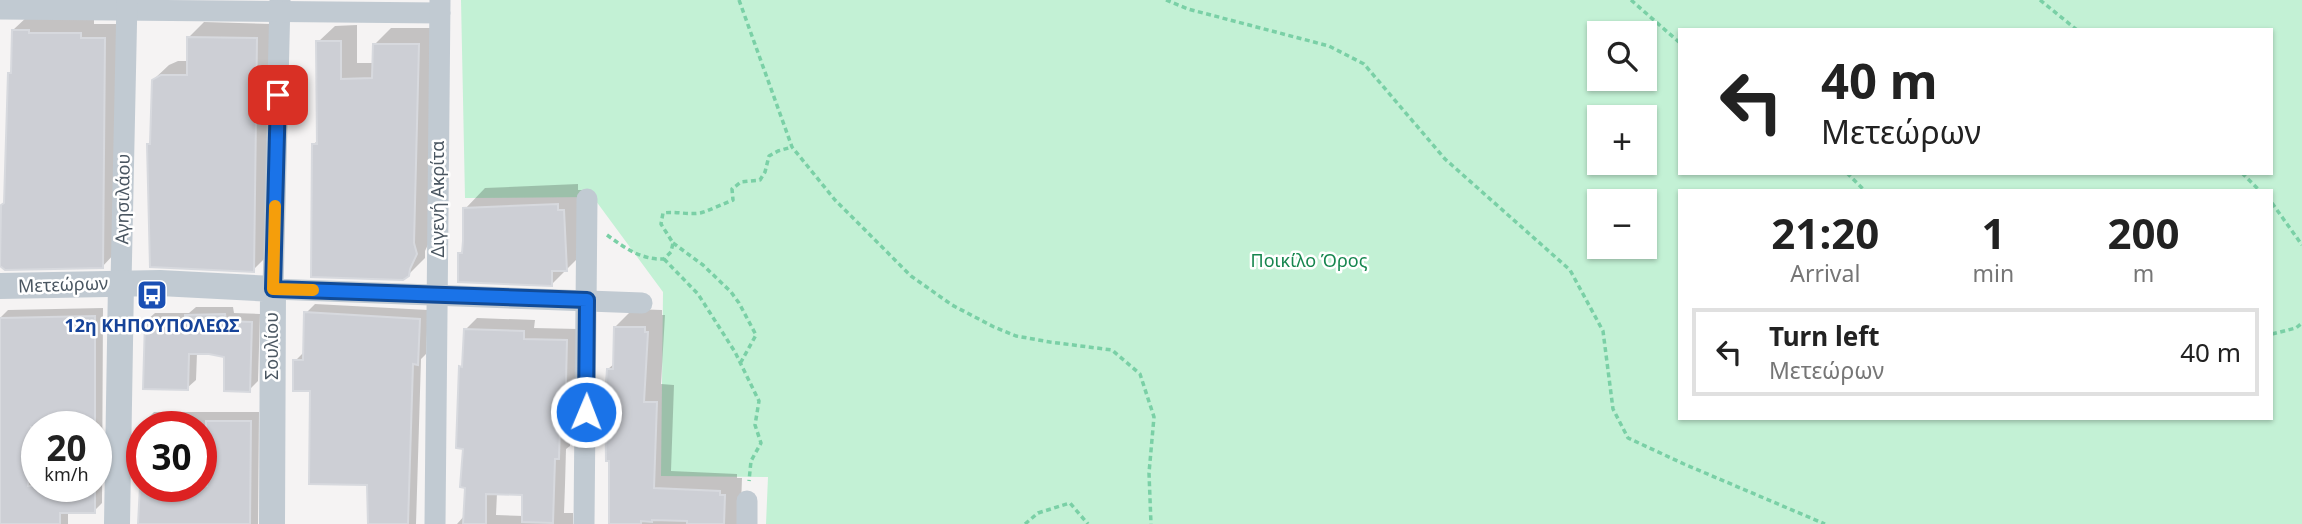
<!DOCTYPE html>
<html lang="en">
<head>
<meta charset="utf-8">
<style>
  body { margin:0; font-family:"Noto Sans",sans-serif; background:#f6f6f6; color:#222; height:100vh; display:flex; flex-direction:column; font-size:26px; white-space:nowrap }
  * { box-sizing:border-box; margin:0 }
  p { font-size:23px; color:#767676 }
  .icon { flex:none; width:38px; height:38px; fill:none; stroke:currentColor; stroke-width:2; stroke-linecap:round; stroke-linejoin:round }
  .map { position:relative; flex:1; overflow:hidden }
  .details { position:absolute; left:1678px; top:189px; width:595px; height:231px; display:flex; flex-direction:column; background:#fff; border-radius:0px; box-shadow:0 2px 5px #0004 }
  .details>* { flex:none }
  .hud { position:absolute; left:1678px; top:28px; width:595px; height:147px; border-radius:0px; box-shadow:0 2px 5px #0004; background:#fff; color:#222; overflow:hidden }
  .tools { position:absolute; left:1587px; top:21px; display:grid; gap:14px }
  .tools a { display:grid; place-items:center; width:70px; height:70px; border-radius:0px; background:#fff; box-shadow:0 2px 5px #0004; font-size:35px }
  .speed { position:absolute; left:21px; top:411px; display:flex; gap:14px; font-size:35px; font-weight:700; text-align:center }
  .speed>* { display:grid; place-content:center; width:91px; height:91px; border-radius:50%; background:#fff; box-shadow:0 2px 5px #0004; line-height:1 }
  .speed small { font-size:18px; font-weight:400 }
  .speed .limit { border:10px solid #d22; background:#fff; color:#111 }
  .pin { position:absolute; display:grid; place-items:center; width:60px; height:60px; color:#fff; margin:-30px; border-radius:14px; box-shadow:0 4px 10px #0006 }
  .me { position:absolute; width:77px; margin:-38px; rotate:1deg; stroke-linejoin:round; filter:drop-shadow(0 0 5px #0008) }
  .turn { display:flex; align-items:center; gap:24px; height:147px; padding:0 28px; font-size:32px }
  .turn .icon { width:91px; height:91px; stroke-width:2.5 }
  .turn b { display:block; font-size:49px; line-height:60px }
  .eta { display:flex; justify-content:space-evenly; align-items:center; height:119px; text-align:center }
  .eta b { font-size:42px; font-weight:700; line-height:49px }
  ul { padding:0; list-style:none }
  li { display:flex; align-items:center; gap:21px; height:88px; margin:0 14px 10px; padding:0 14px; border:4px solid #e0e0e0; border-radius:0px }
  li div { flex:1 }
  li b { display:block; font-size:26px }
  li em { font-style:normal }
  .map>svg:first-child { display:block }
  .green { fill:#c3f1d5; fill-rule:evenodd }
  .shadow { fill:#0003; fill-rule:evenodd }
  .building { fill:#cdcfd5; stroke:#d7d9de; stroke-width:2 }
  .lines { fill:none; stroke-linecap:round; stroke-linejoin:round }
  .path { stroke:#7ad0a6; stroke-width:3.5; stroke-dasharray:5 3.5; stroke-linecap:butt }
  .minor { stroke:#c1cad2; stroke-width:21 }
  .tertiary { stroke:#c1cad2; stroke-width:26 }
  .route-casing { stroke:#114b97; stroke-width:18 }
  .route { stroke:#1a73e8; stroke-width:12 }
  .slow { stroke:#f59e0b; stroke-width:12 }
  .labels { text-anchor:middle; stroke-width:5; stroke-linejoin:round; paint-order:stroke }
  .street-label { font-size:18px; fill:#4a5661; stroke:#fff }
  .park-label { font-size:18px; fill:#17864f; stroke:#fff }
  .transit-label { font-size:18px; font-weight:bold; fill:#164399; stroke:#fff }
</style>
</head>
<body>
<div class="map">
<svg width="2302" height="524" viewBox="0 0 2302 524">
  <rect width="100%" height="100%" fill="#f5f3f3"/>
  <path class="green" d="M461,0H2302V524H766L768,477L661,476L663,292L593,197L465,198ZM1680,30H2272V173H1680ZM1600,33H1645V79H1600ZM1600,117H1645V163H1600ZM1680,191H2272V418H1680ZM1600,201H1645V247H1600Z"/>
  <g class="shadow">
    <path d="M28,16L94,19V24H119L116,252L102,267L6,203L10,74L13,71V30Z"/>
    <path d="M204,22L271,24L268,255L253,270L149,144L151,142L153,80L169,65L178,61H189V37Z"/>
    <path d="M357,25V63H374L375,44L391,28H434L432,236L425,251V258L408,275L314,144L319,139L318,42L335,26Z"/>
    <path d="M578,184V190H584L587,249L552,284L459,254L464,249L465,209L485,188Z"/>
    <path d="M315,304L428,310L426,354L421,359L416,524H370L369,484L295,361L305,351L306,313Z"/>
    <path d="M196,307H233L234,313L260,314L258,381L249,390L226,355L197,353L196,380L187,388L146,321L155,313H189Z"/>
    <path d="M103,308L102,503L94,511H68V524H0V318L8,310ZM37,427H96V486H37Z"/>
    <path d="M633,309L662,310V315H665L661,384L674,385L671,471L737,474V478H742L741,506L745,524H611L608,369L615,363V327Z"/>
    <path d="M477,318L535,320L534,328L578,329L576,411L570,417V446L566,449L565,485L564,513H573V524H457L465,515L461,367L463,365L465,330ZM497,493L524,494V516L496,515Z"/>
    <path d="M154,412H259L258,524H140L201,486V427H145V421Z"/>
  </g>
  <g class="building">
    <path d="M12,30H29V33H81V38H105L103,268L5,270L0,266L1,205L4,203L7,106L8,73H11Z"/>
    <path d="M187,37L257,38L254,272L150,267L147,144H150L152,80L161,75H187Z"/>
    <path d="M316,41H341V79L372,78L373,44H419L414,243L417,254L410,269L409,276L403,280L311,277L312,144H317Z"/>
    <path d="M558,204V210H564L567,271H552V286L458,282V253H462L463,241V208Z"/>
    <path d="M304,312L420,319L418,365L413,364L408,524H368L367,485L309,484L310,391H293V360H303Z"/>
    <path d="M225,314L226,321L252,322L250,392L224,391V357L209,354H189L188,390L143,389L145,321H185V315Z"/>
    <path d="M95,316V427H31L28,486H95V513H60V524H0V318Z"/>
    <path d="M614,327H645V332H648L644,402H657L654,488L720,491V495H725L724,524H687V521L652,520V522L641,521V524H609V461H606L605,398L607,369H613Z"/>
    <path d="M464,329L524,331V339L567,340L565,424H560L559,459H555L553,523L522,522V495L486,494V524H463L465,488L460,487L463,449L456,448L459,366L462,367Z"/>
    <path d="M206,421H251L250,524H138L140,486H207Z"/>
  </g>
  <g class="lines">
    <g class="path">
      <path d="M739,0L792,147L835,200L911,276L952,305L994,327L1016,336L1050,342L1112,350L1140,374L1154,417L1149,473L1151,524"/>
      <path d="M1166,0L1188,9L1329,46L1364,64L1445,159L1570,270L1603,331L1613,409L1628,438L1684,464L1825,524"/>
      <path d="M1631,0L1680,43"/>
      <path d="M2040,0L2077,30"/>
      <path d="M1847,173L1865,191"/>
      <path d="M2242,173L2260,191"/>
      <path d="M2272,203L2302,245"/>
      <path d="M607,235C625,248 641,260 664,259L671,252L673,243L661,224L663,213C676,211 687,215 700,213C706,212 725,203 733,200L732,189L741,182L760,180L765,172L769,156L778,151L792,147"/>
      <path d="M673,243L703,265L731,292L739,303L756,335L741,362"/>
      <path d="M664,259L698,294L735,352L759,401L755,425L761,443L751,461L749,481"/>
      <path d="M2272,334L2296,328L2302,323"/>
      <path d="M1025,524L1038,513L1070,503L1088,524"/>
    </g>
    <g class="minor">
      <path d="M280,0L273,289L642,303"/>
      <path d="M0,9L440,13"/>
      <path d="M121,283L127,0"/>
      <path d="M435,524L440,0"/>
      <path d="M584,524L587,199"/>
      <path d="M747,524V501"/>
    </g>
    <g class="tertiary">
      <path d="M0,286L160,283L273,289L272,524"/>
      <path d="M117,524L121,283"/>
    </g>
  </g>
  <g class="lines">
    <g class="route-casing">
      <path id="route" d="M278,95L273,289L587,300L586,412"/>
    </g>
    <use href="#route" class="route"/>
    <path class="slow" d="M275,206L273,289L313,290"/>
  </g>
  <defs>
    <g id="bus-square" transform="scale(1.575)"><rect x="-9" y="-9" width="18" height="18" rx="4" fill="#1a4fb4" stroke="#fff"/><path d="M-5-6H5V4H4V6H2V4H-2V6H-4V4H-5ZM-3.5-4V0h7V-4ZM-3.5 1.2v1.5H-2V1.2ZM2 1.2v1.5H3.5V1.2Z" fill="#fff"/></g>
  </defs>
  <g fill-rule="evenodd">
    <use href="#bus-square" x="152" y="295"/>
  </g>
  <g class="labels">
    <g class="street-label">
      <text transform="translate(123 199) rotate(-89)" y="6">Αγησιλάου</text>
      <text transform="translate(438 199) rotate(-90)" y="6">Διγενή Ακρίτα</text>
      <text transform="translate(63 285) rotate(-2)" y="6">Μετεώρων</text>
      <text transform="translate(272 346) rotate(-90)" y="6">Σουλίου</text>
    </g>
    <g class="park-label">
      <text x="1309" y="267">Ποικίλο Όρος</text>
    </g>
    <g class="transit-label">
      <text x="152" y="332">12η ΚΗΠΟΥΠΟΛΕΩΣ</text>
    </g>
  </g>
</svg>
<div class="tools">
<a><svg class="icon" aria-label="search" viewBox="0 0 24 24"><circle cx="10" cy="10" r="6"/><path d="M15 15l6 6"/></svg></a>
<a>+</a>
<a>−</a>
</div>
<div class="speed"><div>20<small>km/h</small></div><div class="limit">30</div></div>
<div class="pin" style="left:278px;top:95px;background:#d93025"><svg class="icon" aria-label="arrive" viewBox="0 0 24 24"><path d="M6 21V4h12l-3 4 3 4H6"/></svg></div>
<svg class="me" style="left:586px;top:412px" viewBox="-20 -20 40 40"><circle r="17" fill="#1a73e8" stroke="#fff" stroke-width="3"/><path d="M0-11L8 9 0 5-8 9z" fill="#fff"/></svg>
<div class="hud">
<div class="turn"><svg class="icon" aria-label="left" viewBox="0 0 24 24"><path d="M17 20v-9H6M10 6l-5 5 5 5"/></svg><div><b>40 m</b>Μετεώρων</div></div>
</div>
<section class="details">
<div class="eta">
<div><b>21:20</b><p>Arrival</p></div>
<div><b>1</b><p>min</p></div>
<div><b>200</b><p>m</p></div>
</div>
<ul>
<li><svg class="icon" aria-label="left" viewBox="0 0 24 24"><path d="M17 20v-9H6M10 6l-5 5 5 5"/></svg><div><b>Turn left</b><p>Μετεώρων</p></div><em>40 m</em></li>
</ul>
</section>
</div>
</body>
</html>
